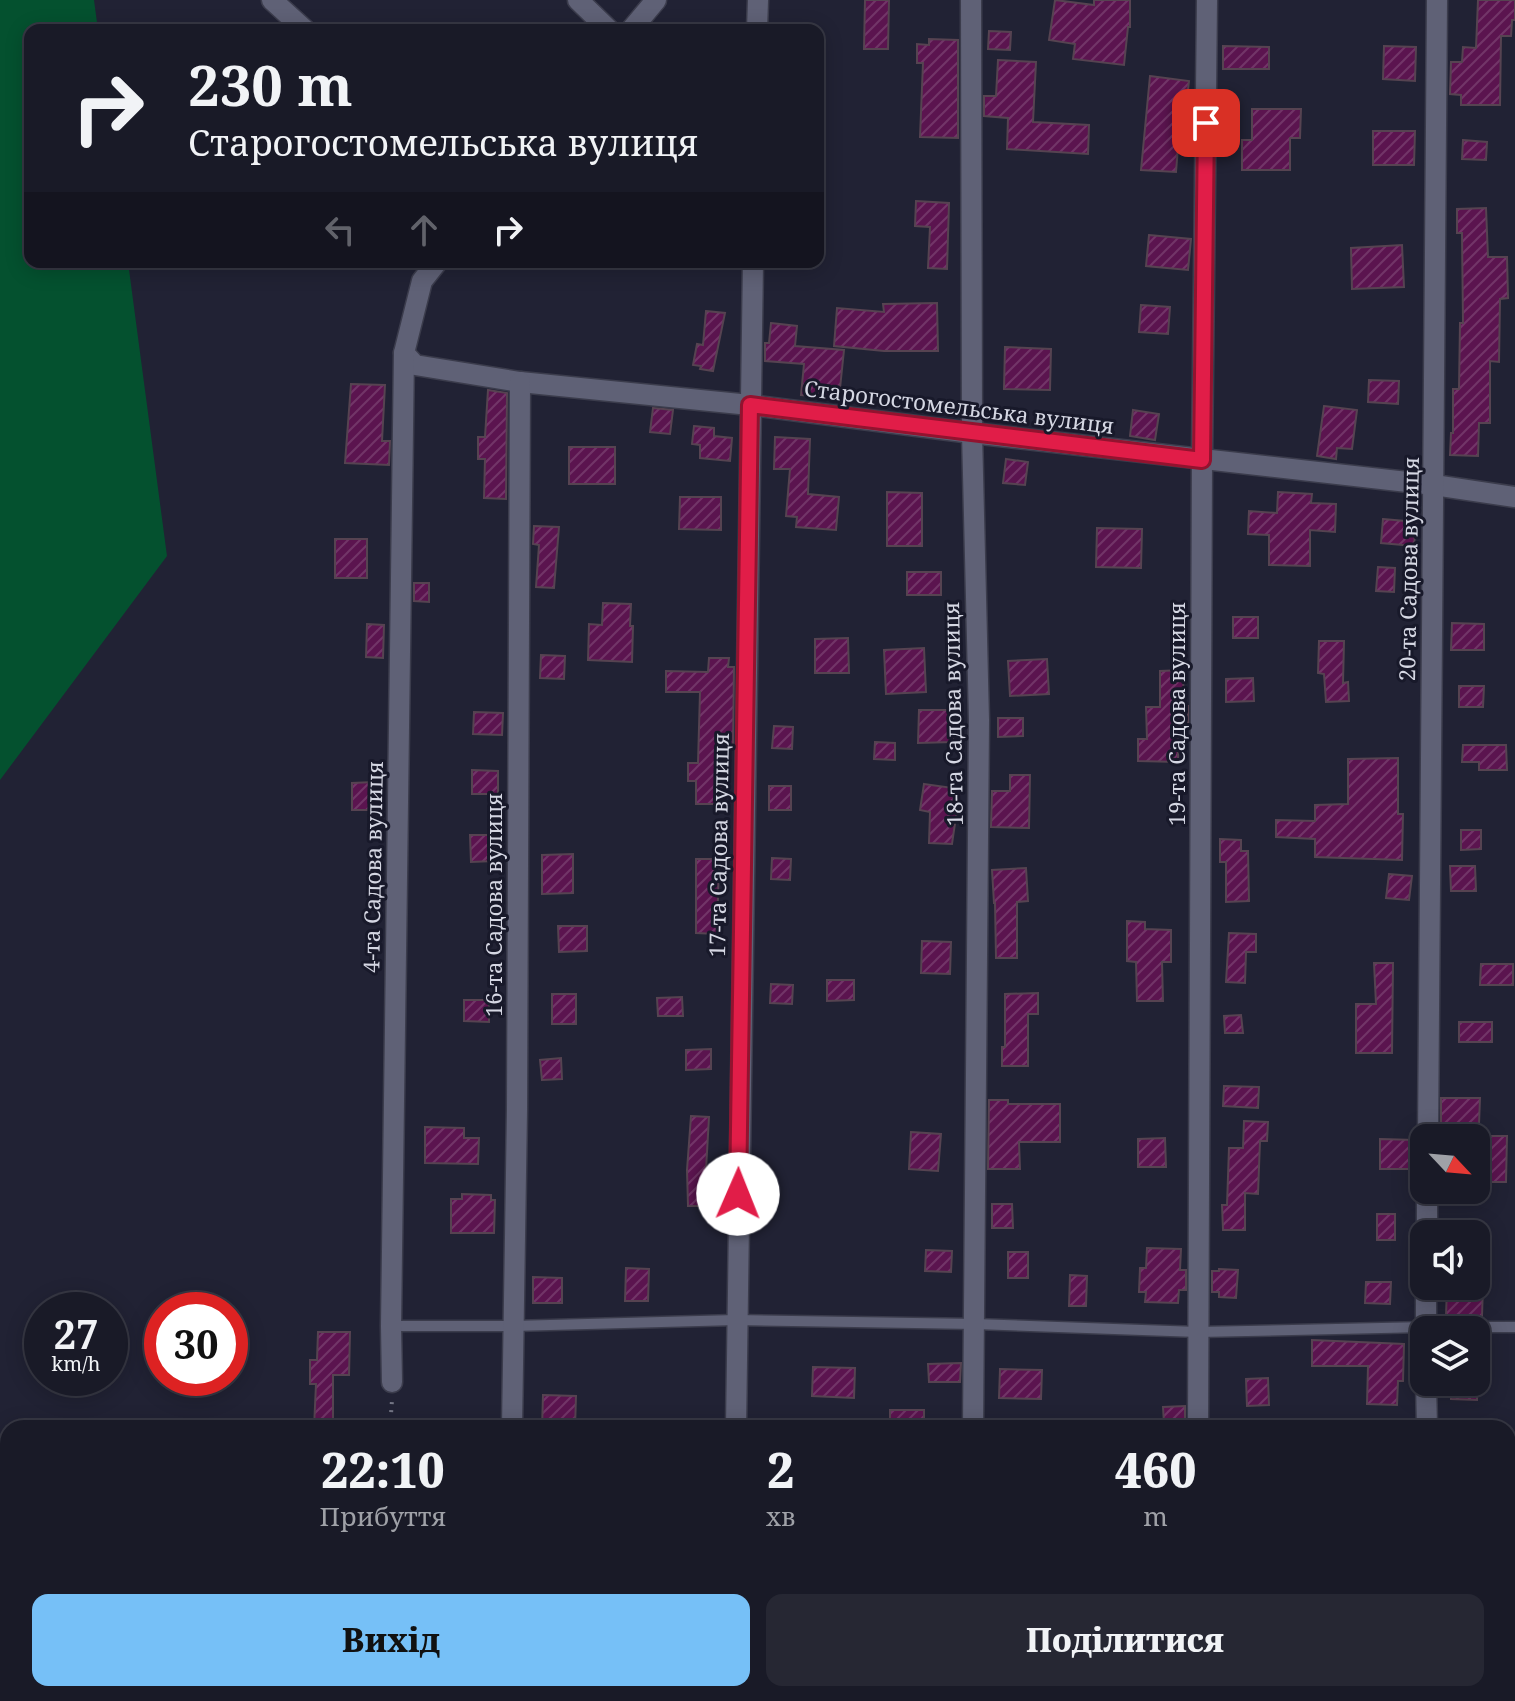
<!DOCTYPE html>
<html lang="uk">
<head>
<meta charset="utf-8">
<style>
  body { margin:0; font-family:"Noto Serif",serif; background:#262733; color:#f1f3f6; height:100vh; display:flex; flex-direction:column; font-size:30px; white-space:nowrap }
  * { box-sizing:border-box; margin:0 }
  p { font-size:26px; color:#9fa1a7 }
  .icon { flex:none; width:44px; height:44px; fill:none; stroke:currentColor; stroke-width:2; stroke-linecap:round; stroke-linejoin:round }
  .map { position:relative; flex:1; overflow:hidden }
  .details { position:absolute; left:0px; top:1420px; width:1516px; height:282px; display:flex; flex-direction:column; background:#191a27; border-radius:24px 24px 0 0; box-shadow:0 4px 20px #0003,0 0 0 2px #373844 }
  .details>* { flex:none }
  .guide { position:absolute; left:24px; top:24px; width:800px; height:244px; border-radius:16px; box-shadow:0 4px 20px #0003,0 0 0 2px #373844; background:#191a27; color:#f1f3f6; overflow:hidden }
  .needle { width:52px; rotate:116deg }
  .tools { position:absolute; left:1410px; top:1124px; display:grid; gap:16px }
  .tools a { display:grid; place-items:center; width:80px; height:80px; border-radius:16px; background:#191a27; box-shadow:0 4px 20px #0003,0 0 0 2px #373844; font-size:40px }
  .speed { position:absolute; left:24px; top:1292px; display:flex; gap:16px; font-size:40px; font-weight:700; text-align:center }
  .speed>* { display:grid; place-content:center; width:104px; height:104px; border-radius:50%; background:#191a27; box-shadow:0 4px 20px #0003,0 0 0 2px #373844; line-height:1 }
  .speed small { font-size:20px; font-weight:400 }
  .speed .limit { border:12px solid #d22; background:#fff; color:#111 }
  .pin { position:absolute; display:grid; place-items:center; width:68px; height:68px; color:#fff; margin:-34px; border-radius:16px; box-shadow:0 4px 12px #0006 }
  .me { position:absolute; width:88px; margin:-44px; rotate:1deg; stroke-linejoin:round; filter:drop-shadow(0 0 6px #0008) }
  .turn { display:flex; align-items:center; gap:28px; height:168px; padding:0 32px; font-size:36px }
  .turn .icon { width:104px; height:104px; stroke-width:2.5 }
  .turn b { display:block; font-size:56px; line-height:68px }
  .lanes { display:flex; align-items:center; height:76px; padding:0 32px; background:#0003; justify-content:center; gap:40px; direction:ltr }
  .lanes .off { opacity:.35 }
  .eta { display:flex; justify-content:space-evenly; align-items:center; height:136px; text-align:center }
  .eta b { font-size:48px; font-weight:800; line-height:56px }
  .primary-button { display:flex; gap:16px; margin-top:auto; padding:16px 32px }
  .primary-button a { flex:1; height:92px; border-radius:16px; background:#76c0f7; color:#111; font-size:32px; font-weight:800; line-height:92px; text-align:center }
  .primary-button a+a { background:#262733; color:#f1f3f6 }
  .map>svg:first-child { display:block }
  .grass { fill:#04512f }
  .building { fill:url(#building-hatch); stroke:#564351; stroke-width:2 }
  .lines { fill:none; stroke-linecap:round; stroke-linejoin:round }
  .service-casing { stroke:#3b3c4c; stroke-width:13 }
  .minor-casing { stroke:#3b3c4c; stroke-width:23 }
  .path { stroke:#747685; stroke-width:4; stroke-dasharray:2 6; stroke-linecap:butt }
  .service { stroke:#5f6176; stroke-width:10 }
  .minor { stroke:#5f6176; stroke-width:20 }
  .route-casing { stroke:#92132f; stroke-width:20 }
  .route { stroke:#e11d48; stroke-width:14 }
  .labels { text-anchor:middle; stroke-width:6; stroke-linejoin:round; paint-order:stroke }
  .street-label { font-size:22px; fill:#d5d7e3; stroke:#18192a }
</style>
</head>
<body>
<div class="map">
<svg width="1515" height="1701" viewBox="0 0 1515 1701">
  <defs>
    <pattern id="building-hatch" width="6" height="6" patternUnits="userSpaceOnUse" patternTransform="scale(2)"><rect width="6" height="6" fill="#5b144f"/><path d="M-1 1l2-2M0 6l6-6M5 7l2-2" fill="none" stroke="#723568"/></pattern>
  </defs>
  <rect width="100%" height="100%" fill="#212234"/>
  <path class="grass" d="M0,0H94L98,30H30V262H128L167,556L0,780Z"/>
  <g class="building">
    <path d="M865,0H889L888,49H864Z"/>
    <path d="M1055,0L1094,5V0H1130V27H1128L1124,65L1073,59L1075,44L1049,40Z"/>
    <path d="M1478,0H1515V20H1512L1511,36H1501L1500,105H1461V95L1450,94L1451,62H1462L1463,47L1476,48Z"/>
    <path d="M989,31L1011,32L1010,50L988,49Z"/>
    <path d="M929,39L958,40V138L920,137L923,63H917V44L929,45Z"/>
    <path d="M1223,46L1269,47V69H1223Z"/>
    <path d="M1384,46L1416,47L1415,81L1383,79Z"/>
    <path d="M998,60L1036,62L1033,122L1089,125L1088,154L1007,149L1008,118L984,116V96H996Z"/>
    <path d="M1150,76L1189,81L1184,123H1180L1176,172L1141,170Z"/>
    <path d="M1252,109H1301L1300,138H1290V170H1242V140H1252Z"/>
    <path d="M1373,131H1415L1414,165H1373Z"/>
    <path d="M1463,140L1487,142L1486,160L1462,159Z"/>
    <path d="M916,201L949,203L947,269L928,268L930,227L915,226Z"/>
    <path d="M1486,208L1488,257H1507L1508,298L1500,299L1499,362L1490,361V423H1479L1478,456L1450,455L1451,433H1453V389H1459L1460,323H1463L1462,233H1457V209Z"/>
    <path d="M1149,235L1191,239L1188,270L1146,266Z"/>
    <path d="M1402,245L1404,287L1352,289L1351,248Z"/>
    <path d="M937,303L938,351H884L834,346L837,308L884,312L883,304Z"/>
    <path d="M1141,305L1170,307L1168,334L1139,332Z"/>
    <path d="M706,311L725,313L713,371L700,369L701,366L693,365L697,344L703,345Z"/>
    <path d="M771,323L797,326L795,346L844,350L839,398L801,395L804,364L765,361V343H769Z"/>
    <path d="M1005,347L1051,349L1050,390L1004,389Z"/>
    <path d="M1369,380L1399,381L1398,404L1368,402Z"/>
    <path d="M351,384L385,385L382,441H390L389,465L345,463Z"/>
    <path d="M488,390L507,393L506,499L484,498L485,459H478V437H485Z"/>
    <path d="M1324,406L1357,410L1352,449L1337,448L1336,459L1317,456Z"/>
    <path d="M653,408L673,410L670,434L650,432Z"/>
    <path d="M1133,410L1159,414L1155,440L1130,436Z"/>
    <path d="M694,426L714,428V436L732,438L730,461L700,458V445L692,444Z"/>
    <path d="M775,437L810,439L808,494L839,497L836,530L796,527L797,517L786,516L790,469H774Z"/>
    <rect x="569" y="447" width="46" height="37"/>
    <path d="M1006,459L1028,462L1025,485L1003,483Z"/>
    <path d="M887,492L922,493V546H887Z"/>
    <path d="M1278,492L1312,494L1311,503L1336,504L1335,532L1310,530V566L1269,565V535L1248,534L1249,511L1277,513Z"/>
    <path d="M680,497H721V530L679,529Z"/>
    <path d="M1383,519L1416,522L1414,546L1381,543Z"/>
    <path d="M534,526L559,527L554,588L536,587L539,545L533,544Z"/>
    <path d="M1097,528L1142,529L1141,568L1096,567Z"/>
    <rect x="335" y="539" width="32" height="39"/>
    <path d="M1378,567L1395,568L1394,592L1376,591Z"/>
    <rect x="907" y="572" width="34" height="23"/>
    <path d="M414,583H429V602L414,601Z"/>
    <path d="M603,603L631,604L630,626H633L632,662L588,660L589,624L602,625Z"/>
    <rect x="1233" y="617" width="25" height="21"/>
    <path d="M1452,623L1484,624V650H1451Z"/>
    <path d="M367,624L384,625L383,658L366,657Z"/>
    <path d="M848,638L849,673H815V639Z"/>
    <path d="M1319,641H1344L1343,683L1348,682L1349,701L1326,702L1324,674L1318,673Z"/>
    <path d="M924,648L926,692L886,694L884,650Z"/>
    <path d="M541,655L565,656L564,679L540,678Z"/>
    <path d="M709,658H729L728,667H734L733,747L722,746L721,804H696V781H688V763H698L700,692H666V671L708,672Z"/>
    <path d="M1047,659L1049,694L1010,696L1008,661Z"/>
    <path d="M1183,670L1184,706H1188V728H1178V762L1138,761V739H1147L1146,707H1160V671Z"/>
    <path d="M1253,678L1254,701L1226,702V679Z"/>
    <path d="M1459,686H1484L1483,707H1459Z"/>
    <path d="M919,710H953V742L918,743Z"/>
    <path d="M474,712L503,713L502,735L473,734Z"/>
    <path d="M998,718H1023V736L998,737Z"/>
    <path d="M774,726L793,727L792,749L772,748Z"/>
    <path d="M875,742L895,743V760L874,759Z"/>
    <path d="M1463,745H1506L1507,770H1479V762H1462Z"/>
    <path d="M1398,758V814H1403L1402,860L1315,857V839L1276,837V820L1315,821V805L1348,804V759Z"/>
    <path d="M472,770L498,771V794H472Z"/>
    <path d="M1010,775H1030L1029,828L991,827L992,791H1010Z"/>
    <path d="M374,782V810H352V783Z"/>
    <path d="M924,784L960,789L952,844L929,843L930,812L920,810Z"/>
    <rect x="769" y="786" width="22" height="24"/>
    <path d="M1461,830H1481V849L1461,850Z"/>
    <path d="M470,835H493L494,861L471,862Z"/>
    <path d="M1220,839L1241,840V851H1248L1249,901L1226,902V862H1220Z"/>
    <path d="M573,854V893L542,894V855Z"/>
    <path d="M772,858L791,859L790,880L771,879Z"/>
    <path d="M696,859H719L717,934L696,933Z"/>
    <path d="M1450,866H1475L1476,891H1451Z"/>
    <path d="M1026,868L1028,901L1017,902V958H996L995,903H994L992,870Z"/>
    <path d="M1389,874L1412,876L1409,900L1386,898Z"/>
    <path d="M1127,921L1145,922V929L1171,930V962H1162L1163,1001H1137L1136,962L1127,961Z"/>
    <path d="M558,926H587V951L559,952Z"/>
    <path d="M1229,933L1256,934V952H1246L1245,983L1226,982Z"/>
    <path d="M922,941L951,942L950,974L921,973Z"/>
    <path d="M1374,963H1393L1392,1053H1356V1004H1376Z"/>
    <path d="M1481,964H1513V985H1480Z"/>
    <path d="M827,980H854V1000L827,1001Z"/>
    <path d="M771,984L793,985L792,1004L770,1003Z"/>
    <path d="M1038,993V1014H1028V1066H1002V1047H1005V994Z"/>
    <rect x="552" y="994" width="24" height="30"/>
    <path d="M682,997L683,1016H658L657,998Z"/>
    <path d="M464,1000H489V1022L464,1021Z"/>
    <path d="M1241,1015L1243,1033H1225L1224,1016Z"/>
    <rect x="1459" y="1022" width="33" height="20"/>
    <path d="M711,1049V1069L686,1070V1050Z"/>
    <path d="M561,1058L562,1079L542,1080L540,1060Z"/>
    <path d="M1224,1086L1259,1087L1258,1108L1223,1106Z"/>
    <path d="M1441,1098H1480L1479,1124L1441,1123Z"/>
    <path d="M989,1100H1008V1104H1060V1142H1019L1020,1169H988Z"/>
    <path d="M691,1116L709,1117L706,1170L720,1169L721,1206H688L687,1170Z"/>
    <path d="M1244,1121L1268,1122L1267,1141H1260L1258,1194L1245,1193V1230H1223L1222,1205H1227L1229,1148H1243Z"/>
    <path d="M425,1127L464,1128V1138H479L478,1164L425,1163Z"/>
    <path d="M911,1132L941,1134L938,1171L909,1169Z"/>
    <path d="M1476,1136H1507L1506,1182H1476Z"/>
    <path d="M1165,1138L1166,1167H1138V1139Z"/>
    <path d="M1380,1139L1415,1140V1169H1380Z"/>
    <path d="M462,1194L491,1195V1200H495L494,1233H451V1199H462Z"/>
    <path d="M992,1204H1012L1013,1228H992Z"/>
    <rect x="1377" y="1214" width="18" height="26"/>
    <path d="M1147,1248L1181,1249L1180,1270H1186V1290H1179L1178,1303L1145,1302L1146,1292H1139L1140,1268H1146Z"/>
    <path d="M926,1250L952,1251L951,1272L925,1271Z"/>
    <rect x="1008" y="1252" width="20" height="26"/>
    <path d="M626,1268L649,1269L648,1301H625Z"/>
    <path d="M1219,1269L1238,1270L1236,1298L1219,1297V1292H1212V1271H1219Z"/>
    <path d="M1070,1275L1087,1276L1086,1306H1069Z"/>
    <path d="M533,1277L562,1278V1303H533Z"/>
    <path d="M1366,1282H1391L1390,1304L1365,1303Z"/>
    <path d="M1447,1286H1483L1482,1316H1446Z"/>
    <path d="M318,1332H350L349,1375H333V1428H314L316,1384H310V1360H317Z"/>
    <path d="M1312,1340L1404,1344L1403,1381H1398L1397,1405L1367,1404L1368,1366H1312Z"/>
    <path d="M961,1363L960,1382H929L928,1364Z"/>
    <path d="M813,1367L855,1368L854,1398L812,1396Z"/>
    <path d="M1000,1369L1042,1370L1041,1399L999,1398Z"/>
    <path d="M1268,1378L1269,1405L1247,1406L1246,1379Z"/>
    <path d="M1451,1382H1477V1400L1451,1399Z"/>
    <path d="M543,1395L576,1396L575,1428H542Z"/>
    <path d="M1185,1406V1423L1164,1424L1163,1407Z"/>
    <rect x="890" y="1410" width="34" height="18"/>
  </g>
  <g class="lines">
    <g class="service-casing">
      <path id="service" d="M391,1326H513L736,1320L975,1324L1198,1332L1426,1327H1515"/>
    </g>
    <g class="minor-casing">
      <g id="minor">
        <path d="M272,0L305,30"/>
        <path d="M578,0L609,30"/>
        <path d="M971,0L972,433L979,720L973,1428"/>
        <path d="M631,30L656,0"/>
        <path d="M757,30L758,0"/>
        <path d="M404,353L415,365L520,382L750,405L972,433L1434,485L1515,497"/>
        <path d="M1428,1138L1437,0"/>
        <path d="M1427,1234V1190"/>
        <path d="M1426,1330V1286"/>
        <path d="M392,1382L391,1326L404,353L422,281L437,262"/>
        <path d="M1426,1382L1427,1428"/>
        <path d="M512,1428L517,1109L520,382"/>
        <path d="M736,1428L753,262"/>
        <path d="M1198,1428L1202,460L1207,0"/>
        <path d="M328,1694L336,1701"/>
        <path d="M1430,1694L1431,1701"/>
        <path d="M98,1701L153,1694"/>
        <path d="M509,1701L510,1694"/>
        <path d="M735,1701V1694"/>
        <path d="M969,1701V1694"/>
        <path d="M1196,1701V1694"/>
      </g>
    </g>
    <g class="path">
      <path d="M390,1428L392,1400"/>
      <path d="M379,1701V1694"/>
    </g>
    <use href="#service" class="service"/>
    <use href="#minor" class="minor"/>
  </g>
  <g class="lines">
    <g class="route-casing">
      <path id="route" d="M738,1194L750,405L1202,460L1206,123"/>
    </g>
    <use href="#route" class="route"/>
  </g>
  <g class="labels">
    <g class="street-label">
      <text transform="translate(959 407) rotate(7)" y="8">Старогостомельська вулиця</text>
      <text transform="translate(1409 569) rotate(-89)" y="8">20-та Садова вулиця</text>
      <text transform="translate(953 714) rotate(-91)" y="8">18-та Садова вулиця</text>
      <text transform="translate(1177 714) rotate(-90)" y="8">19-та Садова вулиця</text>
      <text transform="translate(719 845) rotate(-89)" y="8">17-та Садова вулиця</text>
      <text transform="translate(373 867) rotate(-89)" y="8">4-та Садова вулиця</text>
      <text transform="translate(494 905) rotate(-90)" y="8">16-та Садова вулиця</text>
    </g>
  </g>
</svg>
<div class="tools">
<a><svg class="needle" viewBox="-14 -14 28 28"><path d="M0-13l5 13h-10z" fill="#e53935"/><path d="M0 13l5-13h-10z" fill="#9fa1a7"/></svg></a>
<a><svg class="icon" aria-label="sound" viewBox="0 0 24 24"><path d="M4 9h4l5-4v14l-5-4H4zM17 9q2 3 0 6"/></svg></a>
<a><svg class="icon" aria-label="layers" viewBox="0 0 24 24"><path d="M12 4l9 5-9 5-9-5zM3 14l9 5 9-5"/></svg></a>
</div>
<div class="speed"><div>27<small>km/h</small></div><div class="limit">30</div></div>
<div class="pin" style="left:1206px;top:123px;background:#d93025"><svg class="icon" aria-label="arrive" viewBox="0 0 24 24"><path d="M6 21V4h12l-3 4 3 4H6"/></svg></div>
<svg class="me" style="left:738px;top:1194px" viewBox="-20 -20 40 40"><circle r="19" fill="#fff"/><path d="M0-13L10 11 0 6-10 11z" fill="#e11d48"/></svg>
<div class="guide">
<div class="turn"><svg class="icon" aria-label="right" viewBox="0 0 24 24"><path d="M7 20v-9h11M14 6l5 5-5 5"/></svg><div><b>230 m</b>Старогостомельська вулиця</div></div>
<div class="lanes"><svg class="icon off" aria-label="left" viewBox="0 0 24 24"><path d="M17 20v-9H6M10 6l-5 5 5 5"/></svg><svg class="icon off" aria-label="ahead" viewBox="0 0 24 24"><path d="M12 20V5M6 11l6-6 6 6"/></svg><svg class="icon" aria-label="right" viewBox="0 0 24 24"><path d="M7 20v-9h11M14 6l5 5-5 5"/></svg></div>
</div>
<section class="details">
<div class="eta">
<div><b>22:10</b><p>Прибуття</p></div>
<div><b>2</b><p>хв</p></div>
<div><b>460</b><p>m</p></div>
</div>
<div class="primary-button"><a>Вихід</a><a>Поділитися</a></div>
</section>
</div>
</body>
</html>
